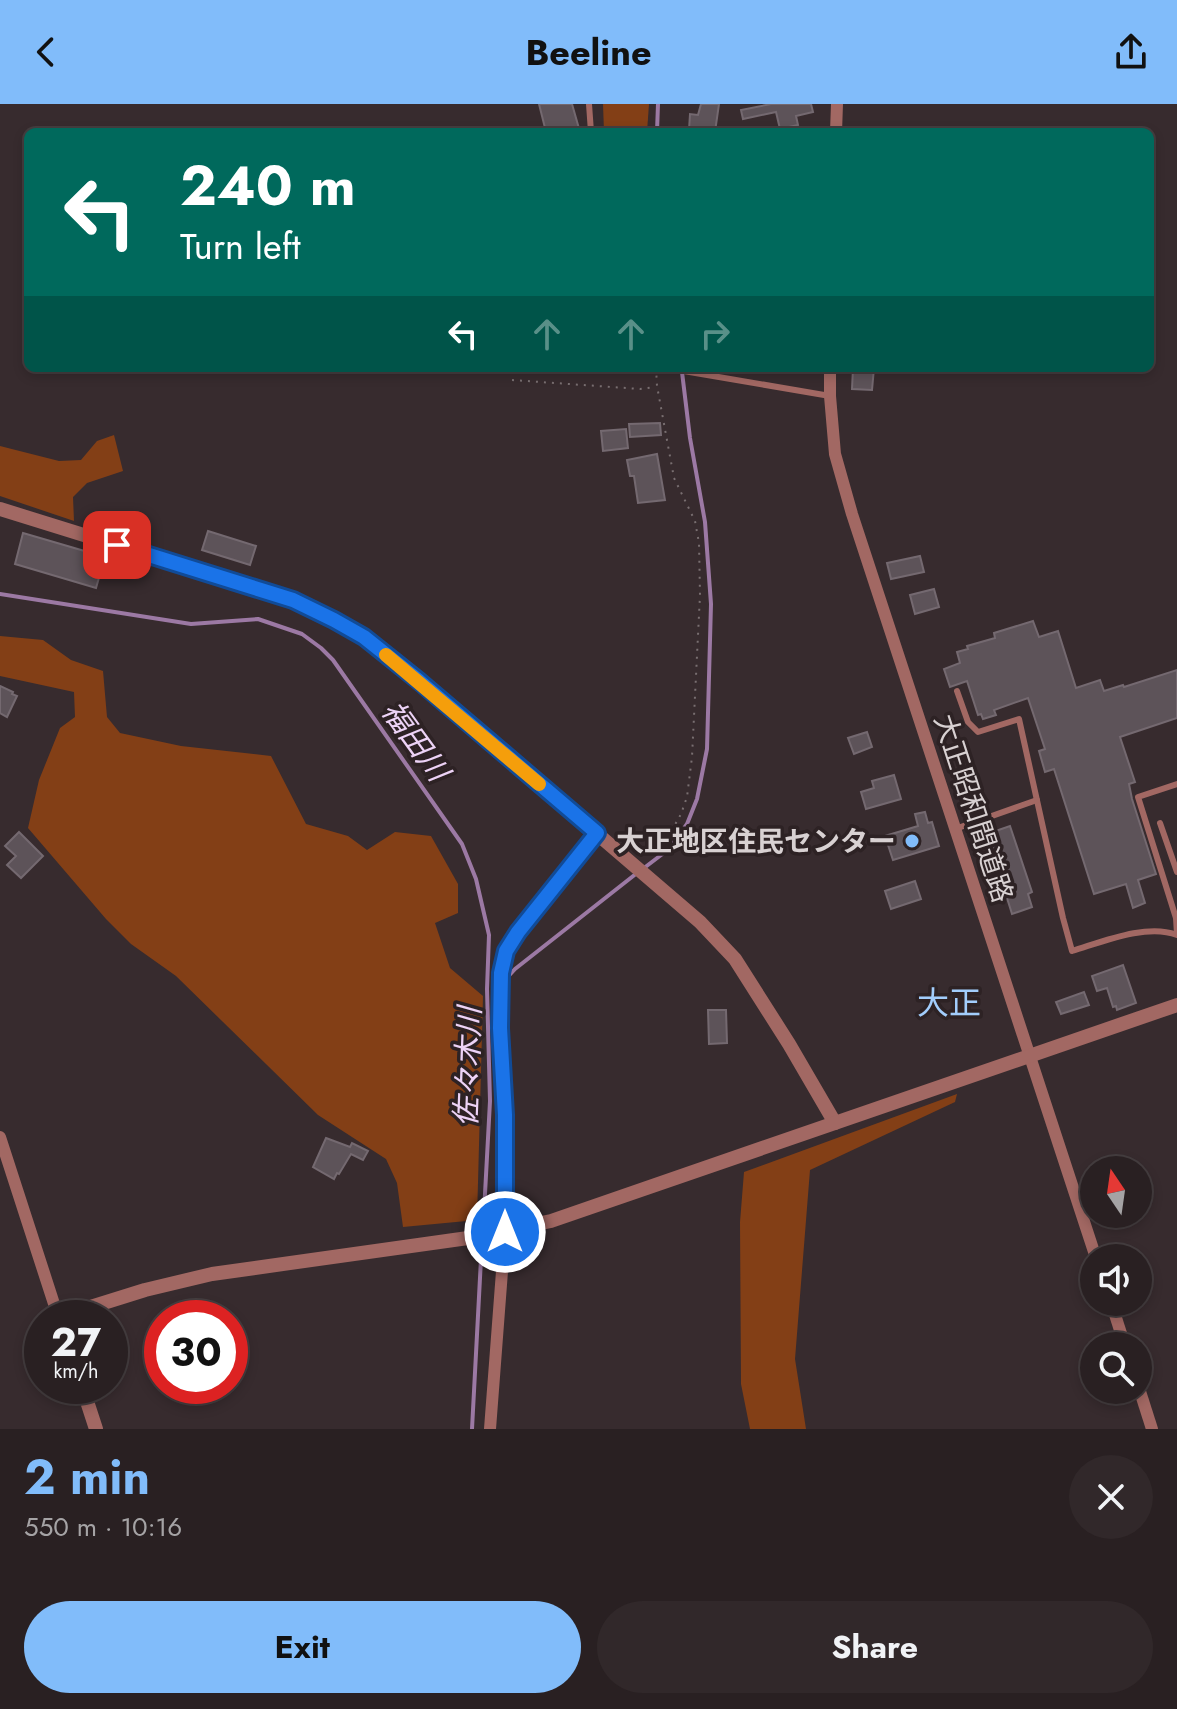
<!DOCTYPE html>
<html lang="en">
<head>
<meta charset="utf-8">
<style>
  body { margin:0; font-family:Jost,"Noto Sans JP",sans-serif; background:#31282a; color:#f1f3f6; height:100vh; display:flex; flex-direction:column; font-size:30px; white-space:nowrap }
  * { box-sizing:border-box; margin:0 }
  p { font-size:26px; color:#a5a3a5 }
  .icon { flex:none; width:44px; height:44px; fill:none; stroke:currentColor; stroke-width:2; stroke-linecap:round; stroke-linejoin:round }
  .map { position:relative; height:1325px; overflow:hidden }
  .details { display:flex; flex-direction:column; background:#292022; flex:1 }
  .details>* { flex:none }
  .top-card { position:absolute; left:24px; top:24px; width:1130px; height:244px; border-radius:12px; box-shadow:0 4px 12px #0003,0 0 0 2px #453e40; background:#00695c; color:#fff; overflow:hidden }
  .needle { width:52px; rotate:347deg }
  .buttons { position:absolute; left:1080px; top:1052px; display:grid; gap:16px }
  .buttons a { display:grid; place-items:center; width:72px; height:72px; border-radius:50%; background:#292022; box-shadow:0 4px 12px #0003,0 0 0 2px #453e40; font-size:40px }
  .speed { position:absolute; left:24px; top:1196px; display:flex; gap:16px; font-size:40px; font-weight:700; text-align:center }
  .speed>* { display:grid; place-content:center; width:104px; height:104px; border-radius:50%; background:#292022; box-shadow:0 4px 12px #0003,0 0 0 2px #453e40; line-height:1 }
  .speed small { font-size:20px; font-weight:400 }
  .speed .limit { border:12px solid #d22; background:#fff; color:#111 }
  .pin { position:absolute; display:grid; place-items:center; width:68px; height:68px; color:#fff; margin:-34px; border-radius:16px; box-shadow:0 4px 12px #0006 }
  .me { position:absolute; width:88px; margin:-44px; rotate:0deg; stroke-linejoin:round; filter:drop-shadow(0 0 6px #0008) }
  .turn { display:flex; align-items:center; gap:28px; height:168px; padding:0 24px; font-size:36px }
  .turn .icon { width:104px; height:104px; stroke-width:2.5 }
  .turn b { display:block; font-size:56px; line-height:68px }
  .lanes { display:flex; align-items:center; height:76px; padding:0 24px; background:#0003; justify-content:center; gap:40px; direction:ltr }
  .lanes .off { opacity:.35 }
  .round { display:grid; place-items:center; flex:none; width:84px; height:84px; border-radius:42px; background:#31282a }
  .headline { display:flex; align-items:center; justify-content:space-between; height:136px; padding:0 24px }
  h1 { font-size:48px; font-weight:700; line-height:60px; color:#81bcfa }
  .action { display:flex; gap:16px; margin-top:auto; padding:16px 24px }
  .action a { flex:1; height:92px; border-radius:48px; background:#81bcfa; color:#111; font-size:32px; font-weight:700; line-height:92px; text-align:center }
  .action a+a { background:#31282a; color:#f1f3f6 }
  header { display:flex; justify-content:space-between; align-items:center; height:104px; padding:0 24px; background:#81bcfa; color:#111; font-size:36px; font-weight:700 }
  .map>svg:first-child { display:block }
  .forest { fill:#833f16 }
  .lines { fill:none; stroke-linecap:round; stroke-linejoin:round }
  .stream { stroke:#9c79a4; stroke-width:4 }
  .building { fill:#5d5359; stroke:#746970; stroke-width:2 }
  .path { stroke:#796f71; stroke-width:2; stroke-dasharray:2 6; stroke-linecap:butt }
  .service { stroke:#a26863; stroke-width:6 }
  .minor { stroke:#a26863; stroke-width:12 }
  .tertiary { stroke:#a26863; stroke-width:14 }
  .route-casing { stroke:#114b97; stroke-width:20 }
  .route { stroke:#1a73e8; stroke-width:14 }
  .slow { stroke:#f59e0b; stroke-width:14 }
  .poi-dot { fill:#81bcfa; stroke:#2d2224; stroke-width:3 }
  .labels { text-anchor:middle; stroke-width:7; stroke-linejoin:round; paint-order:stroke }
  .street-label { font-size:28px; fill:#d8d1d2; stroke:#2d2224 }
  .poi-label { font-size:28px; font-weight:bold; fill:#d8d1d2; stroke:#2d2224; text-anchor:end }
  .water-label { font-size:30px; font-style:italic; fill:#edd3f6; stroke:#2d2224 }
  .quarter-label { font-size:32px; fill:#a2cdfc; stroke:#2d2224 }
</style>
</head>
<body>
<header><svg class="icon" aria-label="back" viewBox="0 0 24 24"><path d="M15 5l-7 7 7 7"/></svg>Beeline<svg class="icon" aria-label="share" viewBox="0 0 24 24"><path d="M12 15V3M7 8l5-5 5 5M5 13v7h14v-7"/></svg></header>
<div class="map">
<svg width="1177" height="1325" viewBox="0 0 1177 1325">
  <rect width="100%" height="100%" fill="#372b2e"/>
  <g class="forest">
    <path d="M603,0H649L647,28H604Z"/>
    <path d="M114,331L123,367L87,379L73,393L74,417L0,392V342L59,357L81,356L97,337Z"/>
    <path d="M0,532L43,536L71,556L103,567L107,613L120,629L181,642L271,652L306,720L348,732L367,746L395,728L431,732L458,780V809L435,819L450,864L483,892L477,1116L403,1123L397,1079L386,1055L318,1011L176,872L131,840L106,815L28,724L39,676L60,624L75,613L74,588L0,572Z"/>
    <path d="M957,990L955,998L810,1066L795,1255L806,1325H750L741,1280L740,1118L744,1068Z"/>
  </g>
  <g class="lines">
    <g class="stream">
      <path d="M657,28L658,0"/>
      <path d="M0,490L191,520L258,515L302,530L321,544L333,556L462,740L476,775L489,831L487,885L490,997L483,1127"/>
      <path d="M644,764L669,745L687,720L697,695L707,645L711,500L705,418L690,334L682,268"/>
      <path d="M504,877L515,865L637,769"/>
      <path d="M472,1325L482,1136"/>
    </g>
  </g>
  <g class="building">
    <path d="M539,0H572L580,28H546Z"/>
    <path d="M701,0H719L715,28L689,26L690,10L698,11Z"/>
    <path d="M771,0H811L813,8L796,12L798,21L780,25L776,8L743,15L741,6Z"/>
    <path d="M853,264H874L872,286L852,285Z"/>
    <path d="M660,319L661,331L630,333L629,320Z"/>
    <path d="M626,325L628,344L603,347L601,327Z"/>
    <path d="M657,350L665,396L638,399L634,372H630L627,356Z"/>
    <path d="M208,427L256,442L250,461L202,446Z"/>
    <path d="M23,429L105,453L96,484L15,460Z"/>
    <path d="M920,452L924,468L891,475L887,459Z"/>
    <path d="M934,485L939,503L915,510L910,491Z"/>
    <path d="M1033,517L1039,533L1058,527L1076,584L1100,576L1104,587L1123,581L1124,583L1177,566V614L1120,633L1135,678L1129,680L1132,695L1156,770L1138,776L1145,799L1133,804L1126,780L1094,790L1054,665L1045,668L1039,647L1045,645L1028,594L994,606L996,611L983,615L981,610L978,611L967,577L950,583L944,565L960,559L957,548L968,545L967,542L995,534L994,529Z"/>
    <path d="M0,582L13,588L12,590L17,592L7,613L0,609Z"/>
    <path d="M867,628L872,643L854,650L848,634Z"/>
    <path d="M894,671L901,695L866,705L861,688L874,684L872,677Z"/>
    <path d="M925,708L928,719L932,718L939,742L893,756L885,732L918,722L915,710Z"/>
    <path d="M1010,722L1032,788L1028,790L1032,803L1012,810L987,730Z"/>
    <path d="M19,728L43,752L21,774L7,761L16,752L5,742Z"/>
    <path d="M915,777L921,795L891,805L885,787Z"/>
    <path d="M1123,861L1136,899L1117,906L1116,902L1113,903L1107,884L1097,887L1092,872Z"/>
    <path d="M1084,888L1089,901L1061,910L1056,898Z"/>
    <path d="M708,906H726L727,939L709,940Z"/>
    <path d="M326,1034L350,1043L352,1039L368,1047L363,1056L351,1050L339,1070L337,1069L334,1075L313,1063Z"/>
  </g>
  <g class="lines">
    <g class="path">
      <path d="M512,276L640,285L655,283"/>
      <path d="M639,750L657,739L672,726L681,710L687,693L692,653L700,491L699,439L695,417L674,374L657,282L656,264"/>
    </g>
    <g class="service">
      <path d="M589,0L591,28"/>
      <path d="M666,264L830,292"/>
      <path d="M957,587L968,618L978,628L1019,615L1063,814L1072,847C1102,838 1147,819 1177,831"/>
      <path d="M1177,680L1138,693L1176,814L1177,830"/>
      <path d="M1160,719L1177,768"/>
      <path d="M955,725L1037,696"/>
    </g>
    <g class="minor">
      <path d="M836,28L837,0"/>
      <path d="M830,264V292L835,350L852,410L1096,1154"/>
      <path d="M0,1033L56,1206L62,1214"/>
      <path d="M1111,1198L1125,1242"/>
      <path d="M1138,1281L1152,1325"/>
      <path d="M490,1325L505,1128V1011L500,924L501,869L506,847L518,828L597,729"/>
    </g>
    <g class="tertiary">
      <path d="M0,405L293,496L334,516L364,533L419,577L700,818L735,855L789,940L835,1019"/>
      <path d="M70,1214L81,1206L145,1186L212,1170L468,1134L551,1117L1177,901"/>
      <path d="M82,1282L96,1325"/>
    </g>
  </g>
  <g class="lines">
    <g class="route-casing">
      <path id="route" d="M117,441L293,496L334,516L364,533L419,577L597,729L518,828L506,847L501,869L500,924L505,1011V1128"/>
    </g>
    <use href="#route" class="route"/>
    <path class="slow" d="M386,551L539,680"/>
  </g>
  <circle class="poi-dot" cx="912" cy="737" r="8"/>
  <g class="labels">
    <g class="street-label">
      <text transform="translate(974 704) rotate(72)" y="10">大正昭和間道路</text>
    </g>
    <g class="poi-label">
      <text x="896" y="747">大正地区住民センター</text>
    </g>
    <g class="water-label">
      <text transform="translate(415 637) rotate(54)" y="10">福田川</text>
      <text transform="translate(468 963) rotate(-88)" y="10">佐々木川</text>
    </g>
    <g class="quarter-label">
      <text x="949" y="910">大正</text>
    </g>
  </g>
</svg>
<div class="buttons">
<a><svg class="needle" viewBox="-14 -14 28 28"><path d="M0-13l5 13h-10z" fill="#e53935"/><path d="M0 13l5-13h-10z" fill="#a5a3a5"/></svg></a>
<a><svg class="icon" aria-label="sound" viewBox="0 0 24 24"><path d="M4 9h4l5-4v14l-5-4H4zM17 9q2 3 0 6"/></svg></a>
<a><svg class="icon" aria-label="search" viewBox="0 0 24 24"><circle cx="10" cy="10" r="6"/><path d="M15 15l6 6"/></svg></a>
</div>
<div class="speed"><div>27<small>km/h</small></div><div class="limit">30</div></div>
<div class="pin" style="left:117px;top:441px;background:#d93025"><svg class="icon" aria-label="arrive" viewBox="0 0 24 24"><path d="M6 21V4h12l-3 4 3 4H6"/></svg></div>
<svg class="me" style="left:505px;top:1128px" viewBox="-20 -20 40 40"><circle r="17" fill="#1a73e8" stroke="#fff" stroke-width="3"/><path d="M0-11L8 9 0 5-8 9z" fill="#fff"/></svg>
<div class="top-card">
<div class="turn"><svg class="icon" aria-label="left" viewBox="0 0 24 24"><path d="M17 20v-9H6M10 6l-5 5 5 5"/></svg><div><b>240 m</b>Turn left</div></div>
<div class="lanes"><svg class="icon" aria-label="left" viewBox="0 0 24 24"><path d="M17 20v-9H6M10 6l-5 5 5 5"/></svg><svg class="icon off" aria-label="ahead" viewBox="0 0 24 24"><path d="M12 20V5M6 11l6-6 6 6"/></svg><svg class="icon off" aria-label="ahead" viewBox="0 0 24 24"><path d="M12 20V5M6 11l6-6 6 6"/></svg><svg class="icon off" aria-label="right" viewBox="0 0 24 24"><path d="M7 20v-9h11M14 6l5 5-5 5"/></svg></div>
</div>
</div>
<section class="details">
<div class="headline"><div><h1>2 min</h1><p>550 m · 10:16</p></div><a class="round"><svg class="icon" aria-label="close" viewBox="0 0 24 24"><path d="M6 6l12 12M18 6L6 18"/></svg></a></div>
<div class="action"><a>Exit</a><a>Share</a></div>
</section>
</body>
</html>
